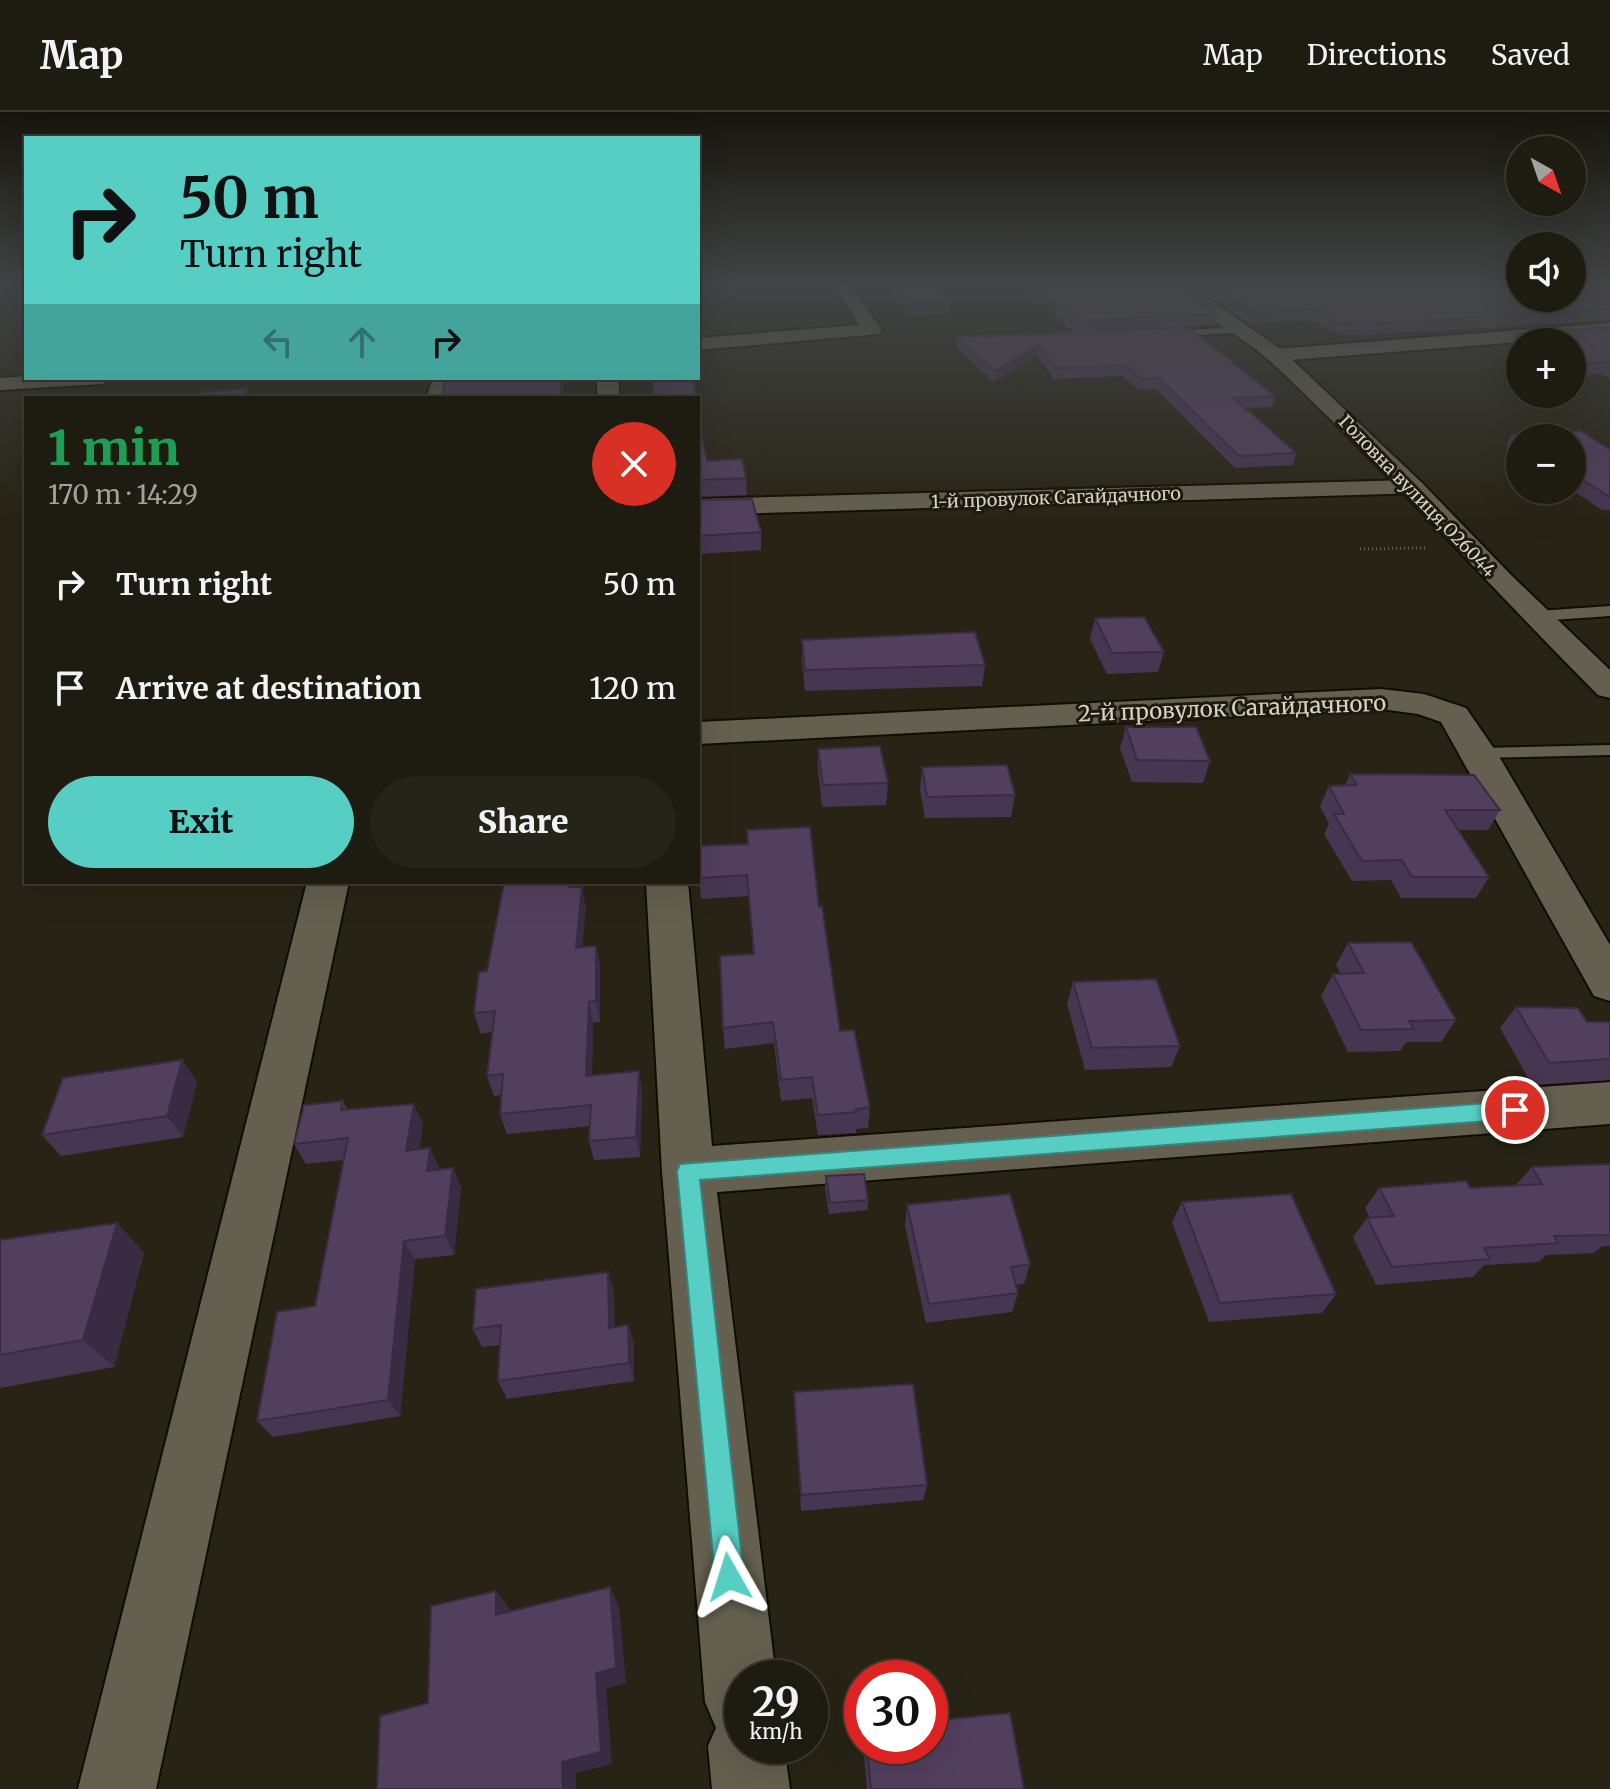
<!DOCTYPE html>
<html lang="en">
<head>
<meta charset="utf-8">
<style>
  body { margin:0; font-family:Merriweather,serif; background:#262419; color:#f1f3f6; height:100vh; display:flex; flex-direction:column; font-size:30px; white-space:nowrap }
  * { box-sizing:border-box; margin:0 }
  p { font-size:26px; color:#a1a19f }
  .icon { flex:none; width:44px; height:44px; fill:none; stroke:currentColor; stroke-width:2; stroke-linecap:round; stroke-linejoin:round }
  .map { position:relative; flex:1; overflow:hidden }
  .sheet { position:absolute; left:24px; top:284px; width:676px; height:488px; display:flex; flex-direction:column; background:#1e1b10; border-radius:0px; box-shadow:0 8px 32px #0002,0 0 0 2px #3c3930 }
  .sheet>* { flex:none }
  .hud { position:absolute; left:24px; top:24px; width:676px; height:244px; border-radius:0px; box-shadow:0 8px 32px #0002,0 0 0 2px #3c3930; background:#56cec3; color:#111; overflow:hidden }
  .needle { width:52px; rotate:140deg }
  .buttons { position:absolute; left:1506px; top:24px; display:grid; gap:16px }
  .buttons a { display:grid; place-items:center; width:80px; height:80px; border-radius:50%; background:#1e1b10; box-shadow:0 8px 32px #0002,0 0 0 2px #3c3930; font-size:40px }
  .speed { position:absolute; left:724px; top:1548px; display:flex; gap:16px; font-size:40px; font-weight:700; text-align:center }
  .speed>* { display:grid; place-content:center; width:104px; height:104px; border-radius:50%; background:#1e1b10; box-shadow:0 8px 32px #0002,0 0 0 2px #3c3930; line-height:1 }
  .speed small { font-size:20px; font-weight:400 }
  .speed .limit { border:12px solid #d22; background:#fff; color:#111 }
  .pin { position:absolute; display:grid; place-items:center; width:68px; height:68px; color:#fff; margin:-34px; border:4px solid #fff; border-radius:50%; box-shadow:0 2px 8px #0007 }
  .me { position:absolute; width:88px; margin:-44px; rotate:354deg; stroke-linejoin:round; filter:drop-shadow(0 0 6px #0008) }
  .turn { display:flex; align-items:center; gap:28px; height:168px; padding:0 24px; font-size:36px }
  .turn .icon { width:104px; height:104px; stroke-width:2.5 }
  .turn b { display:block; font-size:56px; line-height:68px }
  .lanes { display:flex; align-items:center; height:76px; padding:0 24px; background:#0003; justify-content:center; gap:40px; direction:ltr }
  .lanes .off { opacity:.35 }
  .round { display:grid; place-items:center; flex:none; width:84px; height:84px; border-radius:42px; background:#262419 }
  .overview { display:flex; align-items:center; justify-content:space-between; height:136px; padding:0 24px }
  h1 { font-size:48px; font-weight:800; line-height:60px; color:#1e9e55 }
  .primary-button { display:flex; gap:16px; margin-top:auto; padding:16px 24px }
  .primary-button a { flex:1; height:92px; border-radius:48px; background:#56cec3; color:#111; font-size:32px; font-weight:800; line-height:92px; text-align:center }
  .primary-button a+a { background:#262419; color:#f1f3f6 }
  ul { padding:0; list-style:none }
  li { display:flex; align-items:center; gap:24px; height:104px; padding:0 24px }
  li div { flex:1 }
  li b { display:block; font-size:30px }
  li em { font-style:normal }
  header { display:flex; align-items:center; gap:48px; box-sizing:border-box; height:112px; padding:0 40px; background:#1e1b10; border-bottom:2px solid #3c3930 }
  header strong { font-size:38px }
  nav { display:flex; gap:44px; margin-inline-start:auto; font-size:28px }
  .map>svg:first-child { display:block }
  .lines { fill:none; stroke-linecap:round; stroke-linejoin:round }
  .service-casing { stroke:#110d02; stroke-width:4 }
  .minor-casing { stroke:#110d02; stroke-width:4 }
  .secondary-casing { stroke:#110d02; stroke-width:4 }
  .path { stroke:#625e51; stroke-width:3; stroke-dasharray:1 3; stroke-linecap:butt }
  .service { fill:#645f4e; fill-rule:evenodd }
  .minor { fill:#645f4e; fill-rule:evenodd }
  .secondary { fill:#645f4e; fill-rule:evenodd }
  .wall { fill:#473651 }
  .shaded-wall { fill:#392c42 }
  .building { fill:#523f5e; stroke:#392c42; stroke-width:2 }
  .route { fill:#56cec3; stroke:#38867f; stroke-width:2 }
  .labels { text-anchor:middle; stroke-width:6; stroke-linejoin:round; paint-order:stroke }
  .far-street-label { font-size:18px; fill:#d5d2c9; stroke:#1f1a0c }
  .street-label { font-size:22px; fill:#d5d2c9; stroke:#1f1a0c }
</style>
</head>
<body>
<header>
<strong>Map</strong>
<nav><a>Map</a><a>Directions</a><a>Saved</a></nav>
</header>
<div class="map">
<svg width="1610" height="1677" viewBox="0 0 1610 1677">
  <rect width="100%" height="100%" fill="#282415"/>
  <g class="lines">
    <g class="service-casing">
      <g id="service">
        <path d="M1244,215L1247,220L1165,225L1160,222L1165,219Z"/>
        <path d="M1610,494V504L1538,509L1530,504L1538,499Z"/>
        <path d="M1610,633V643L1479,646L1470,641L1479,636Z"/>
      </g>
    </g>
    <g class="minor-casing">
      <g id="minor">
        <path d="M834,173H850L882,218L879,222L698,238V226L859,213Z"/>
        <path d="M1610,211V223L1276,249L1266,243L1276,237Z"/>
        <path d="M26,264V266H113L102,272L0,278V266Z"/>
        <path d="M433,266H455L448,286H426Z"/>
        <path d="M596,266H618L620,286H598Z"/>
        <path d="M1413,368L1422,371L1426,376L1422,381L698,403V387Z"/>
        <path d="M1381,577L1424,582L1466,596L1497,641L1610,833V889L1594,884L1441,610L1418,602L1381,597L698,632V610Z"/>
        <path d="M307,770H349L156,1677H78Z"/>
        <path d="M646,770H688L712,1034L1610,970V1012L717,1080L776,1566H742V1634H784L790,1677H712L708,1634L716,1616L705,1590L662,1059Z"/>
      </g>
    </g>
    <g class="secondary-casing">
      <path id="secondary" d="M1171,173H1190L1283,239L1422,371L1511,463L1610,558V586L1598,583C1488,473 1385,356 1271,250C1246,226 1189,198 1171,173Z"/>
    </g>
    <path class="path" d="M1360,437L1428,436"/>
    <use href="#service" class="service"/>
    <use href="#minor" class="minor"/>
    <use href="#secondary" class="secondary"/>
  </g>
  <g class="wall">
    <path d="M885,173H937L950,188L949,202L909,204Z"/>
    <path d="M1020,173H1179L1218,202L1215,213L1073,220Z"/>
    <path d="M1195,173H1610V208L1362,223L1337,222L1312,208L1250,212Z"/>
    <path d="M1610,215V267L1602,262L1583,263L1572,258V230H1520V238L1511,234L1516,222Z"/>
    <path d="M1189,216L1275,284L1272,295L1246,296L1296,341L1293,353L1235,356L1156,277L1139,278L1123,264L1054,267L1037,243L994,270L957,236V225Z"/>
    <path d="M698,305L707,349L746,366L747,383L698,385Z"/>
    <path d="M1581,319L1610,338V398H1602L1572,378V326H1520V343L1506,334L1512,322Z"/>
    <path d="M698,388L761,420V438L698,442Z"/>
    <path d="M1095,506L1164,540L1158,560L1107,562L1090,527Z"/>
    <path d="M802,528L985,553L982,574L805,579L802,548Z"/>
    <path d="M1126,615L1210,649L1203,671L1132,670L1120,636Z"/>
    <path d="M818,637L888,671L886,693L822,695L818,658Z"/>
    <path d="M922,655L1015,683L1011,705L925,706L920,677Z"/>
    <path d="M1350,662L1500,698L1488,718H1458L1489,765L1476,786H1401L1391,768L1352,769L1324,722L1329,712L1320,694L1329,674H1345Z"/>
    <path d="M698,734L819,795L840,919L870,995L868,1016L856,1017V1021L818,1023L812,986L781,989L774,931L725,937L723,916L753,842L749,784L701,787L699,766Z"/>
    <path d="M504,770H576L577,775L586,795L582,835L596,834L600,854V910H593L592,963L642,979L640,1045L594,1048L589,1029L590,1014L507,1022L500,1002L501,983L494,984L487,964L492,920L481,922L474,901L487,859Z"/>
    <path d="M1348,831L1456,908L1441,930H1406L1400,939L1348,940L1321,884L1333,862H1341L1336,853Z"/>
    <path d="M1073,870L1180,934L1171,955L1085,958L1067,892Z"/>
    <path d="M1516,895L1587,910H1610V968L1532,973L1500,916Z"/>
    <path d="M182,948L197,970L183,1025L61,1044L42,1023Z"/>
    <path d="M343,989L347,997L423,1012L419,1037L430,1036L439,1057L453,1056L461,1075L454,1143L415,1147L400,1304L273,1325L257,1309L315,1194L344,1048L306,1052L294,1032Z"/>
    <path d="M1610,1052V1134H1602L1594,1141L1546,1143L1539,1150L1484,1153L1473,1165L1376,1173L1353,1125L1367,1106H1370L1365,1096L1379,1076H1470L1515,1074L1532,1055Z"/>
    <path d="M826,1064L868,1088V1098L829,1102L825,1075Z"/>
    <path d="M1182,1090L1336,1182L1322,1201L1209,1210L1172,1110Z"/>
    <path d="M907,1093L1030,1152L1024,1172L1016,1173L1018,1181L1012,1200L926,1211L905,1114Z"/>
    <path d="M117,1111L144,1141L114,1255L0,1276V1128Z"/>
    <path d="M614,1180V1215L634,1231V1269L507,1287L498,1269L500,1233L482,1235L473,1217Z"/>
    <path d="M794,1280L927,1373L923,1388L801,1399Z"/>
    <path d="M863,1634H930L1024,1677H867Z"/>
  </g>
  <g class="shaded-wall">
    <path d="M1039,233L1037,243L994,270L995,259Z"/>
    <path d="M561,266H564L563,286H560Z"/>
    <path d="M247,277L251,286H242Z"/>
    <path d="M570,770H576L577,774L574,796L569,775Z"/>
    <path d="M582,775L586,795L580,856L576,836Z"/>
    <path d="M596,834L600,854V910L596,889Z"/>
    <path d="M589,890L593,910L591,984L586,964Z"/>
    <path d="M182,948L197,970L183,1025L167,1004Z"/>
    <path d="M639,959L642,979L640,1045L636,1025Z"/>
    <path d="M414,992L423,1012L416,1059L406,1039Z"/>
    <path d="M430,1036L439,1056L437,1078L427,1059Z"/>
    <path d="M453,1056L461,1075L454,1143L445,1124Z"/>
    <path d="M117,1111L144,1141L114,1255L83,1228Z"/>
    <path d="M404,1129L415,1147L400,1304L388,1288Z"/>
    <path d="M608,1160L614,1180L615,1234L609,1216Z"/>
    <path d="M628,1213L634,1231V1269L629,1251Z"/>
    <path d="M610,1475L619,1494L626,1571L606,1577L612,1652L576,1661V1677H563L562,1650L596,1561Z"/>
    <path d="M496,1479L511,1498L512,1521L496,1503Z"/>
  </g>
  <g class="building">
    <path d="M896,173H937L950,188L910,190Z"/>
    <path d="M1033,173H1179L1218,202L1075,209Z"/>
    <path d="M1213,173H1520V186H1572V173H1610V197L1366,212L1340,211L1315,197L1253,200Z"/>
    <path d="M1610,215V251L1608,250L1589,251L1572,243V230H1532L1516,222Z"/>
    <path d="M1189,216L1275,284L1234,286L1296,341L1239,344L1159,266L1141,267L1125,253L1056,256L1039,233L995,259L957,225Z"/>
    <path d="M448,266H561L560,286H442L444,273Z"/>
    <path d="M653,266H694L695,286H653Z"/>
    <path d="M247,277L242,286H199L202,280Z"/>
    <path d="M698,305L707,349L742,347L746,366L698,368Z"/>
    <path d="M1581,319L1610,338V385L1572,361V326H1520V327L1512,322Z"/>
    <path d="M752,387L761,420L698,424V388Z"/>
    <path d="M1144,505L1164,540L1112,541L1095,506Z"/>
    <path d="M975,520L985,553L805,558L802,528Z"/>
    <path d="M1126,615H1196L1210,649L1137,648Z"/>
    <path d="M880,634L888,671L823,673L818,637Z"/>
    <path d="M1007,653L1015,683L927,685L922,655Z"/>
    <path d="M1350,662L1474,663L1500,698H1445L1489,765H1412L1402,748L1362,749L1334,702H1344L1329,674L1357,673Z"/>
    <path d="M810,715L819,795L822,794L840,919L854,918L870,995L856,997L857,1000L818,1003L812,965L781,968L773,910L723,916L720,844L754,842L747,763L699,766L698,734L748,732L747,718Z"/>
    <path d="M504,770H570L569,775H582L576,836L596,834V889L589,890L586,964L639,959L636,1025L589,1029L591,993L500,1002L503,962L487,964L495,899L474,901L479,860L487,859Z"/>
    <path d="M1411,830L1456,908L1409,909L1414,917L1361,918L1333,862L1364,861L1348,831Z"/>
    <path d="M1156,867L1180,934L1092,936L1073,870Z"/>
    <path d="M1516,895L1578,896L1587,910H1610V947L1549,951Z"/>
    <path d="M182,948L167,1004L42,1023L63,966Z"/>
    <path d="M343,989L341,998L414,992L406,1039L430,1036L427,1059L453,1056L445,1124L404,1129L388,1288L257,1309L277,1200L315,1194L348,1026L294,1032L304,993Z"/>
    <path d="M1610,1052V1123L1554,1124L1558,1131L1484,1136L1490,1147L1392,1155L1367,1106L1394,1104L1379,1076L1466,1069L1470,1076L1542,1072L1532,1055Z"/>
    <path d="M864,1062L868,1088L830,1091L826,1064Z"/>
    <path d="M1010,1082L1030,1152L1011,1155L1018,1181L929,1192L907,1093Z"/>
    <path d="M1291,1082L1336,1182L1220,1191L1182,1090Z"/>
    <path d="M117,1111L83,1228L0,1243V1128Z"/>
    <path d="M608,1160L609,1216L628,1213L629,1251L498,1269L501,1213L473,1217L476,1177Z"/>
    <path d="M913,1272L927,1373L801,1383L794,1280Z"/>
    <path d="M610,1475L616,1556L596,1561L601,1640L562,1650L563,1677H377L380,1604L428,1591L431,1494L496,1479V1503Z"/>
    <path d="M1010,1601L1024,1677H871L867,1634H930V1609Z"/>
  </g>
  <linearGradient id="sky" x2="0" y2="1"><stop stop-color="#16140c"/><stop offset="0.42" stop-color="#424546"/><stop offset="1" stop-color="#424546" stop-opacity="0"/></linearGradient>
  <rect width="1610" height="408" fill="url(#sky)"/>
  <path class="route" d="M1515,989L1522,992L1525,998L1522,1004L1515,1007L700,1068L744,1465L740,1476L729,1480L719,1476L715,1465L677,1059L680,1052Z"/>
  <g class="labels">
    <g class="far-street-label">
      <text transform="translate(1417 384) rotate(46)" y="6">Головна вулиця,О26044</text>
      <text transform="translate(1056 386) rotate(-2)" y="6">1-й провулок Сагайдачного</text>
    </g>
    <g class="street-label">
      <text transform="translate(1232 596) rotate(-2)" y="8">2-й провулок Сагайдачного</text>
    </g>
  </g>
</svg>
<div class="buttons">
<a><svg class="needle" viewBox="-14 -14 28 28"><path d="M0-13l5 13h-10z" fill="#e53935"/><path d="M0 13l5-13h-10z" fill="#a1a19f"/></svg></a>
<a><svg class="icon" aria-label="sound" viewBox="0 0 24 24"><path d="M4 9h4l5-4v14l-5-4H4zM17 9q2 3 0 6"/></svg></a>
<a>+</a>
<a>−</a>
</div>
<div class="speed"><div>29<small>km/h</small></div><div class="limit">30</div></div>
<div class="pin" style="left:1515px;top:998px;background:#d93025"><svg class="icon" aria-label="arrive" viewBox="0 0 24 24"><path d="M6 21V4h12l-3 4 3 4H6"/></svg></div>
<svg class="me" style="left:729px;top:1465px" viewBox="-20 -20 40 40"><path d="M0-17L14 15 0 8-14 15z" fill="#56cec3" stroke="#fff" stroke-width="4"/></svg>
<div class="hud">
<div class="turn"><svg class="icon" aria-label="right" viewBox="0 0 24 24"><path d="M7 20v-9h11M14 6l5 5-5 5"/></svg><div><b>50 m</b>Turn right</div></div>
<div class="lanes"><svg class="icon off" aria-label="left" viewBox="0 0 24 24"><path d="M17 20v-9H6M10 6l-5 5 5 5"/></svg><svg class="icon off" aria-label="ahead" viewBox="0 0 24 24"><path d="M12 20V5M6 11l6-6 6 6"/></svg><svg class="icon" aria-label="right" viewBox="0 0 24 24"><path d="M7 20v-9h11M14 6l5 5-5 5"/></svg></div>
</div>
<section class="sheet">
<div class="overview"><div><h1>1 min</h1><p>170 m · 14:29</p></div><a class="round" style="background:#d93025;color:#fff"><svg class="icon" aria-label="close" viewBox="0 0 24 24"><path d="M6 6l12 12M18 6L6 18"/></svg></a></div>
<ul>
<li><svg class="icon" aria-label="right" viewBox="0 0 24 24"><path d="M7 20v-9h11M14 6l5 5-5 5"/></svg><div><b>Turn right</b></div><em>50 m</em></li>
<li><svg class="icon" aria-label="arrive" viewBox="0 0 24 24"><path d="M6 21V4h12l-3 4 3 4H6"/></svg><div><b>Arrive at destination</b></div><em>120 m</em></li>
</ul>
<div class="primary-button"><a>Exit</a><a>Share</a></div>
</section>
</div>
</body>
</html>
